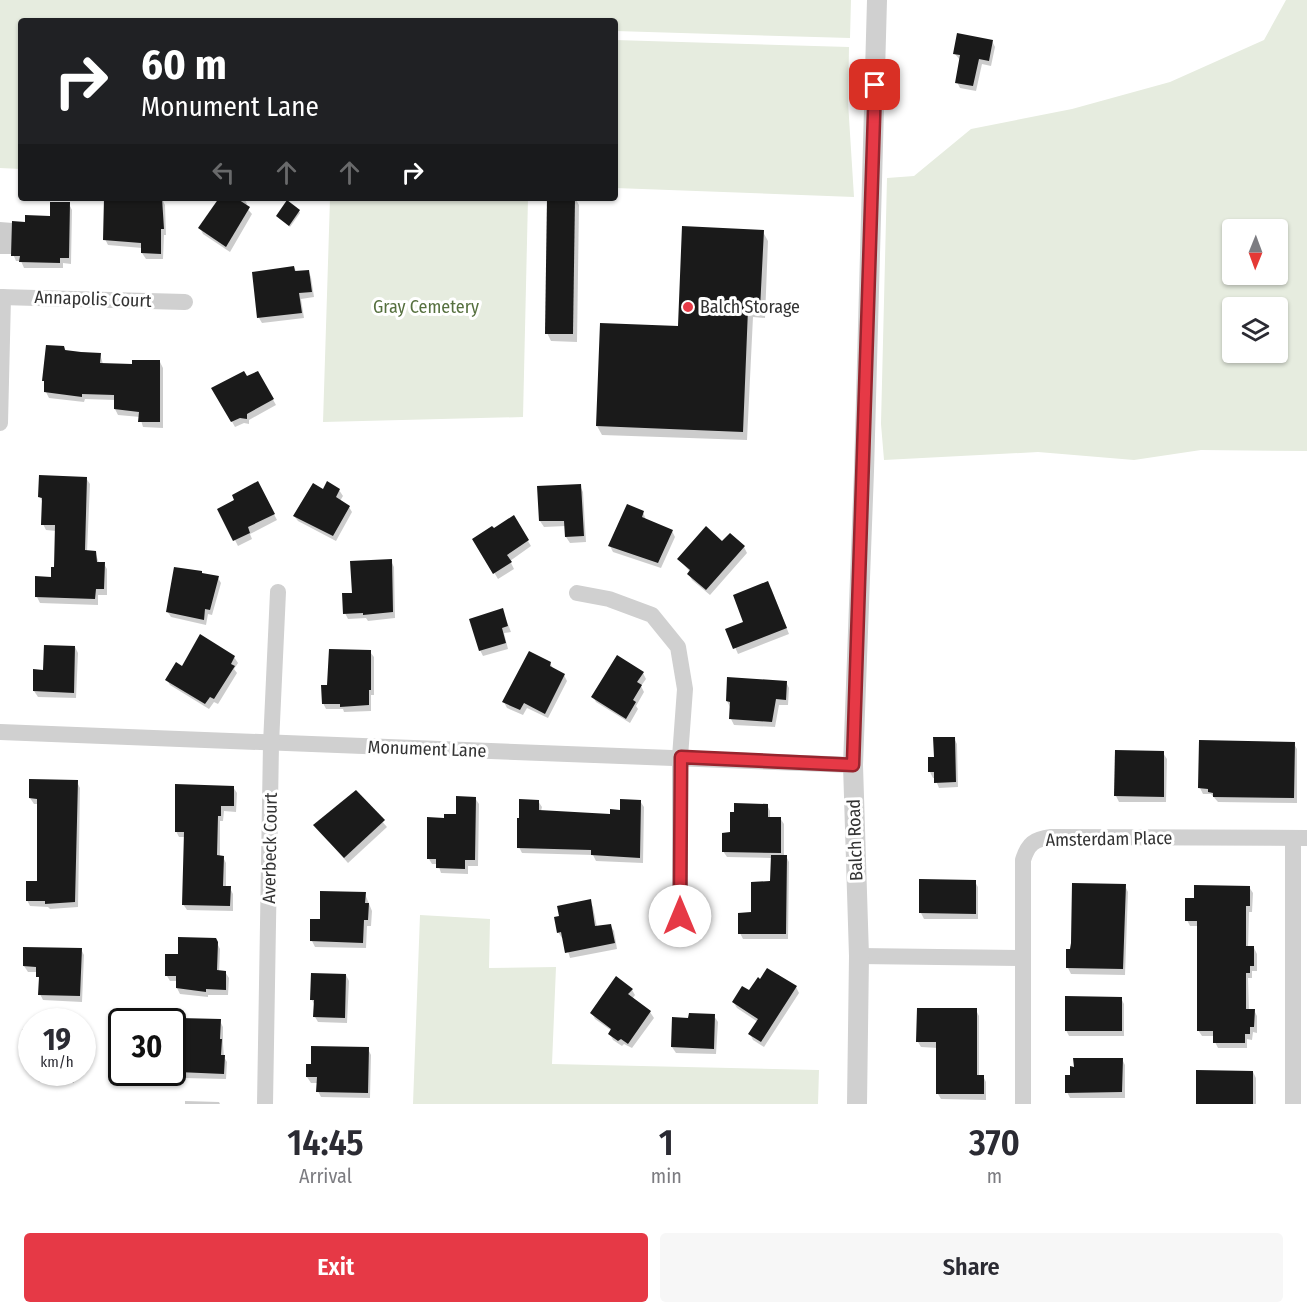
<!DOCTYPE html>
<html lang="en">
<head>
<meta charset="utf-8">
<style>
  body { margin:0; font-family:"Fira Sans Condensed",sans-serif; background:#f7f7f7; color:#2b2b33; height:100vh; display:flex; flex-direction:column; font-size:22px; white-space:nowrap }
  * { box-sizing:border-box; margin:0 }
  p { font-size:20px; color:#7c7c81 }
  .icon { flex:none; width:33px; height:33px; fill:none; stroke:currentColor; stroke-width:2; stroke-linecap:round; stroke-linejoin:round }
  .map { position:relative; height:1104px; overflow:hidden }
  .panel { display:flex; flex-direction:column; background:#fff; flex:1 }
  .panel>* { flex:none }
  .top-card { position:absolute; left:18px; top:18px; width:600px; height:183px; border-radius:6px; box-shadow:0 2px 4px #0004; background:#202124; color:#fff; overflow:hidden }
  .needle { width:39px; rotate:181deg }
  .buttons { position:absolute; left:1222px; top:219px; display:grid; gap:12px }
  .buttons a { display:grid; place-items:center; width:66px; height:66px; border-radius:6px; background:#fff; box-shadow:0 2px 4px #0004; font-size:30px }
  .speed { position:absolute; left:18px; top:1008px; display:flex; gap:12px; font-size:30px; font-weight:700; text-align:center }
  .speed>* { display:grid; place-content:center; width:78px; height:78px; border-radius:50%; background:#fff; box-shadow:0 2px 4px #0004; line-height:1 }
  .speed small { font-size:15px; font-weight:400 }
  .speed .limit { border:3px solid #111; border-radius:9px; background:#fff; color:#111 }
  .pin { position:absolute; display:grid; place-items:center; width:51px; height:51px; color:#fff; margin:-26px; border-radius:12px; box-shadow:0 3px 9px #0006 }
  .me { position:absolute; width:66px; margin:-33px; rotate:0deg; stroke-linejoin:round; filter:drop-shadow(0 0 4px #0008) }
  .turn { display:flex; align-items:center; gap:21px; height:126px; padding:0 24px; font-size:27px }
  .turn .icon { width:78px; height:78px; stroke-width:2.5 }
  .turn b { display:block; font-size:42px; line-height:51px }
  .lanes { display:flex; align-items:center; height:57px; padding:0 24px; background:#0003; justify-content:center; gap:30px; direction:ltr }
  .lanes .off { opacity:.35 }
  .eta { display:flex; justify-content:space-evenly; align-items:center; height:102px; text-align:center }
  .eta b { font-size:36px; font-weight:600; line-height:42px }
  .button { display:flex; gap:12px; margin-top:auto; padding:12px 24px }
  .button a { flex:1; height:69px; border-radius:6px; background:#e63946; color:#fff; font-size:24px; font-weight:600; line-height:69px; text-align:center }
  .button a+a { background:#f7f7f7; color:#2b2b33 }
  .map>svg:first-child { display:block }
  .green { fill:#e6ecdf; fill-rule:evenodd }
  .shadow { fill:#0003 }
  .building { fill:#1a1a1a }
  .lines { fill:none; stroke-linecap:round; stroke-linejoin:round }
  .minor { stroke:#d0d0d0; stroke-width:16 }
  .tertiary { stroke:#d0d0d0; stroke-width:20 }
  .route-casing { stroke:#96252e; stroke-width:15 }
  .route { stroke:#e63946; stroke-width:10 }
  .poi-dot { fill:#e63946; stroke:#fff; stroke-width:2 }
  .labels { text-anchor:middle; stroke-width:6; stroke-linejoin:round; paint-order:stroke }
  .street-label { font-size:18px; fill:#333; stroke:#fff }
  .park-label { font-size:18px; fill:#56703f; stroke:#fff }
  .poi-label { font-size:18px; fill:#333; stroke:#fff; text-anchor:start }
</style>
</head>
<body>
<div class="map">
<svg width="1307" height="1104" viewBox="0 0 1307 1104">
  <rect width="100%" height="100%" fill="#fff"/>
  <g class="green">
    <path d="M0,0H851L850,38L615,31V21H21V169L0,168Z"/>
    <path d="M1286,0H1307V451L1201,450L1134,460L1038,452L884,460L881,424L887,178L914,176L971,129L1072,109L1170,82L1264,40ZM1233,230H1278V274H1233ZM1233,308H1278V352H1233Z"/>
    <path d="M615,40L849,47L848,102L854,197L615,188Z"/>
    <path d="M330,198H528L523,417L323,422Z"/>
    <path d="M420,915L490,919L489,968L556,967L552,1064L819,1070L818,1104H413Z"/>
  </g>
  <g class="shadow">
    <path d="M992,41L995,47L991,66L982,64L976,91L960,88L957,82L960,60L955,54Z"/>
    <path d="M221,198H244L247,204L245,206L252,214L230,252L203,234L200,228Z"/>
    <path d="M548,198H575L579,205L577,342L551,341L547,333Z"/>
    <path d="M162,199L165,205L166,235H164L163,259H146L142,253V248L108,245L105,239Z"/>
    <path d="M69,204L72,210L71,264L63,263V268H24L21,261H16L13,254H0V222L26,224L52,217Z"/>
    <path d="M299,211L300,213L290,227L279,218Z"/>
    <path d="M763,232L768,241L765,318L753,317L747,440L602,435L597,426L679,328Z"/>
    <path d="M294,267L297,273L308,271L311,277L314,297L301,299L304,318L262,323L259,318Z"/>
    <path d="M64,347L66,351L100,354L103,364L134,365L160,362L163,368V428L143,427L140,417L118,415L115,409V400L85,399L84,402L49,398L46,392Z"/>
    <path d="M258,373L276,405L249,420V424L244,423L235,427L213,388Z"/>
    <path d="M86,478L90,484L87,552H95L99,563L104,564L107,569V595H98V605L40,603L37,597V578H52L56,569V531L46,530L43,524V503L40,497Z"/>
    <path d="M258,483L277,520L250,534L252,539L238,546L219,509L236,501Z"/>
    <path d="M580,486L583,492L586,542L570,543L566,537V526L544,527L540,521L539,487Z"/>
    <path d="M339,490L343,496L340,501L349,507L352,512L336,541L298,521L294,516L323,491Z"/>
    <path d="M643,512L646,520L672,531L675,537L661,568L613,552L610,546Z"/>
    <path d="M513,517L531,546L510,561L514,569L498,579L474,539L494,530Z"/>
    <path d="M723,543L744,547L747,553L710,595L692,580L689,574L690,572L679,559Z"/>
    <path d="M391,561L394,567L395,618L368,621L366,618L348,619L345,613L353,594Z"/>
    <path d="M202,574L218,578L221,583L212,615L208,614L206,625L171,617L167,611Z"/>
    <path d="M771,588L789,634L738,654L727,629L745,623Z"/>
    <path d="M502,609L511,632L504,633L508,649L483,656L480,650Z"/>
    <path d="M75,647L78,653L76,698L38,697L34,691L44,672Z"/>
    <path d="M370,652L374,657V695H371V711L344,712L343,709H326L323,703L329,687Z"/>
    <path d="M234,657L238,663L234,669L237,673L218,704L214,702L209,709L170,685L167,680L183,668Z"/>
    <path d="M550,663L554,670L564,675L567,681L548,718L527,708L523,715L507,708L504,702Z"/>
    <path d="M643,673L646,679L641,686L644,692L636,706L638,709L630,723L596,702L593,697Z"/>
    <path d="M786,682L789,688L788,705H779L775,727L734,725L731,719L730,707L727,701Z"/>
    <path d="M954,738L957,744L958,787L939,788L935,778H933L930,772L935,758Z"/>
    <path d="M1294,744L1297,749V803L1218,802L1211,794H1203L1200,788Z"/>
    <path d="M1116,752L1163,753L1167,759L1166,802H1119L1116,796Z"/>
    <path d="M77,782L80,788L78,907L50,909L48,907L30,906L27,900L38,882L39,804H34L30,798Z"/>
    <path d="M233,787L237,793L236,812L224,811L223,821H220V857H223L226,863V888H230L233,894V911L187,910L183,904L185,837H179L176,831Z"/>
    <path d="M356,792L387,827L348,863L315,826Z"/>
    <path d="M475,798L479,804L478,866H468V874L441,873L438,864H432L429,859L446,819L457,816Z"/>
    <path d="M538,801L542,807L541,811L612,815L640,801L644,807L643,863L596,861L593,855L522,853L519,847Z"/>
    <path d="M767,805L770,811V818H780L784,824V856H786L789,862L788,939H743L740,933L772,883V858L727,857L723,851L731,834Z"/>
    <path d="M975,882L978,887V919H924L921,913Z"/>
    <path d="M1125,886L1128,892L1125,975L1071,974L1068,968L1071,951Z"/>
    <path d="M1249,887L1253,893L1252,912H1249L1248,948H1254L1257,954V971H1252V978H1248L1249,1010H1254L1257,1016V1033L1253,1032L1252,1040L1247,1039V1048H1218L1215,1042V1036H1202L1198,1030V926H1190L1187,920Z"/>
    <path d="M365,894L372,911L371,926H367L366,948L315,947L312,941L321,921Z"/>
    <path d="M590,901L593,907L597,927L610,925L614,931L617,949L570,958L564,938H562L558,932Z"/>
    <path d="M215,939L220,949L219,972H225L229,978L228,995H208V997L180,994L177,988V981H170L167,976L179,956Z"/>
    <path d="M81,949L84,955L82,1002L43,1000L40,994V981L37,972H28L24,966Z"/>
    <path d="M346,975L349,981L347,1023L318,1022L315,1017V1006L312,1000Z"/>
    <path d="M796,987L799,993L764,1047L753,1040L750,1034L758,1022L737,1008L734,1003L750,992Z"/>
    <path d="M632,990L635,995L632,999L650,1012L654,1018L632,1048L624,1044L622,1046L613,1040L610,1034L612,1031L595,1019L592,1013Z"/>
    <path d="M1121,998L1124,1004V1036H1069L1066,1030Z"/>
    <path d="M976,1010L979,1016V1076H983L986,1082V1100L941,1099L938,1094V1048L921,1047L918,1042Z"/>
    <path d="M714,1016L718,1022L716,1054L676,1053L672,1047L690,1019Z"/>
    <path d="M220,1021L223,1027V1044L224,1057L227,1062L226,1079L183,1078L179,1072Z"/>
    <path d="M22,1029L32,1030V1053H25L21,1047Z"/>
    <path d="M368,1049L371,1055L370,1098L321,1097L318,1091V1083H311L307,1077Z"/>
    <path d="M1122,1059L1125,1065V1098H1070L1067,1092Z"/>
    <path d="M36,1072H74V1083L39,1082Z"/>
    <path d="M1253,1072L1256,1078V1104H1198Z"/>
    <path d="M185,1101L219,1102L220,1104H185Z"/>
  </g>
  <g class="building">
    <path d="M957,33L993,40L989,61L979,59L973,86L955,83L960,55L953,54Z"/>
    <path d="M104,198H162L164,229H161V254L141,253V243L103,240Z"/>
    <path d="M219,198H236L250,207L226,247L198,228Z"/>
    <path d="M547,198H575L573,334H545Z"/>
    <path d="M287,200L300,210L289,226L276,216Z"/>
    <path d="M50,202H70L69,258H60V263L19,262L20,256H11L12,221L25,222V215L50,216Z"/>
    <path d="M682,226L764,230L760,309H748L743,432L596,426L600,323L678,326Z"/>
    <path d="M294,266L295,271L309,270L312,292L299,293L302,313L257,318L252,272Z"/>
    <path d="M46,345L64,346L65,350L81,352L101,353L100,363L132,364V360H160V422H138L139,412L114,409V395L82,394V397L44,392V381H42Z"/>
    <path d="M244,371L247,376L258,371L274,399L247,414V419L240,418L231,422L211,388Z"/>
    <path d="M39,475L87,477L85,550L96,551L97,562H105L104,589H96L95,599L35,597V576L51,577V567H54L55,525H41L42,498L38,497Z"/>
    <path d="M258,481L275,514L248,527L250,533L233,541L217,509L234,500L232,495Z"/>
    <path d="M327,481L340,489L336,497L350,506L333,536L293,516L313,483L323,489Z"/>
    <path d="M581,484L584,536L565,537L564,521H539L537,486Z"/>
    <path d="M627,504L644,511L642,517L673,530L658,563L608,546Z"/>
    <path d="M514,515L529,540L507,555L512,562L493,574L472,539L492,526L494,528Z"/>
    <path d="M706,526L722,541L730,533L745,546L706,590L687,574L690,570L677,559Z"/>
    <path d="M392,559L393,612L363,615V613L343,614L342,593H352L350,561Z"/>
    <path d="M174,567L202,571V573L219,576L210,610L205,609L204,620L166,612Z"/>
    <path d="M768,581L787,628L733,649L725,629L743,622L733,595Z"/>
    <path d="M503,608L508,626L502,628L506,643L479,651L469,619Z"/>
    <path d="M200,634L235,656L231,664L235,666L214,699L210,697L205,704L165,680L176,662L182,666Z"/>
    <path d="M44,645L75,646L74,693L33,691V669L43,670Z"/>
    <path d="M329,649L371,650V690H369V705L340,707V704H322L321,685H327Z"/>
    <path d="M529,651L551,662L550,666L565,674L545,714L524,703L520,710L502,702Z"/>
    <path d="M617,655L644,672L637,682L642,685L633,700L636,702L626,719L591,697Z"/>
    <path d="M727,677L787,681L786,700L776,699L772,722L729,719L730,702L726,701Z"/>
    <path d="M933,737H955L956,782L934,783V772H928V757H934Z"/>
    <path d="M1199,740L1295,742L1294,798L1213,797V793L1208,792V789L1198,788Z"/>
    <path d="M1115,750L1164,751V797L1114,796Z"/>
    <path d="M29,779L78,780L75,902L45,904V901H26V881H37V799L29,798Z"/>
    <path d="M175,784L234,786V806H221V816H218L217,855L224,856L223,886H231L230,906L182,905L184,832H175Z"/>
    <path d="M356,790L385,820L344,858L313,825Z"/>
    <path d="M456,796L476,797L475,860H465V869L436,868V859H427V817L444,818V814H456Z"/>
    <path d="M519,799L539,800V810L610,814V809L620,810V799L641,800L640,858L591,855V850L517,848V818H519Z"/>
    <path d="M734,803L768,804V817H781V853L722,852V833L730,832V812H734Z"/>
    <path d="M771,855H787L786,934H738V913L751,912V882L770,881Z"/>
    <path d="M919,879L976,880V914L919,913Z"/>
    <path d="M1072,883L1126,884L1123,969L1066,968V949H1070L1071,943Z"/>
    <path d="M1194,885L1250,886V906H1246V946H1254V966H1250V973H1246V1009H1255L1254,1027H1250V1034H1245V1043H1213V1031H1197V921H1185V898H1194Z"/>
    <path d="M320,891L366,892L365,903H369L368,920H364L363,943L310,941V919H320Z"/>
    <path d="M591,899L595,926L611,924L615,943L565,953L561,932L557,933L554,917L559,916L557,906Z"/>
    <path d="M178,937L216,938L218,942L217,970L226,971V990L206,989V992L176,988V976H165V954H178Z"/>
    <path d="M23,947L82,948L80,996L38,995L39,977H36V967L23,966Z"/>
    <path d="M767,968L797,986L761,1042L748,1034L758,1019L732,1002L742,986L749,990L758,977L760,979Z"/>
    <path d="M311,973L346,974L345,1018L313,1017L314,1000H310Z"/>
    <path d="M616,976L633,989L628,994L651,1011L628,1044L621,1039L618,1041L608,1034L611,1029L590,1013Z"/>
    <path d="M1065,996L1122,997V1031H1065Z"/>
    <path d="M917,1008H977V1075H984V1094H936V1042H916Z"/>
    <path d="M689,1013L715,1014L714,1049L671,1047L672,1017L688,1018Z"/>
    <path d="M179,1018L221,1019L220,1039H222L221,1055H225L224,1074L178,1072L176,1035H179Z"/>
    <path d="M311,1046L369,1047L368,1093L316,1092L317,1077H306V1064H311Z"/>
    <path d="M1073,1058H1123L1122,1092L1065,1093V1075H1070V1066L1074,1067Z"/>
    <path d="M1196,1070L1253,1071V1104H1196Z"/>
  </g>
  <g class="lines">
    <g class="minor">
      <path d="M0,297L185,302"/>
      <path d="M0,423L3,297"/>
      <path d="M577,593L609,599L652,615L678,647L685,689L680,757V936"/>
      <path d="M0,732L853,765"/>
      <path d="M859,956L1023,958"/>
      <path d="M265,1104L271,744L278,592"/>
      <path d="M1023,1104V860C1028,844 1034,839 1051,837L1307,838"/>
      <path d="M1293,1104V838"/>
    </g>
    <path class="tertiary" d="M857,1104L859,956L853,765L864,471L877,0"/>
  </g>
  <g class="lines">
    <g class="route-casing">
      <path id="route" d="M680,916L681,757L853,765L875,85"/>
    </g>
    <use href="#route" class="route"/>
  </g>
  <circle class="poi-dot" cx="688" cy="307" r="6"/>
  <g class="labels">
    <g class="street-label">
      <text transform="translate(93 299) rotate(2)" y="6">Annapolis Court</text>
      <text transform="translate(427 749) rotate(2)" y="6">Monument Lane</text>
      <text transform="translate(1109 839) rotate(-1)" y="6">Amsterdam Place</text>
      <text transform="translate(855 840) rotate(-92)" y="6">Balch Road</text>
      <text transform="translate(270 848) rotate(-89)" y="6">Averbeck Court</text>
    </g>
    <g class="park-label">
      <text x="426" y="313">Gray Cemetery</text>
    </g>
    <g class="poi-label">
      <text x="700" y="313">Balch Storage</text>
    </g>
  </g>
</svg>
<div class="buttons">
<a><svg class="needle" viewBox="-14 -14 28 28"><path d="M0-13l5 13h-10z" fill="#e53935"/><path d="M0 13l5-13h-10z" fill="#7c7c81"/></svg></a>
<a><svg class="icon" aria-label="layers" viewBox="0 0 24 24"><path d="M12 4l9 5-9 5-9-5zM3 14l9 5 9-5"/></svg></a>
</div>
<div class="speed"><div>19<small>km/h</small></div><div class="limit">30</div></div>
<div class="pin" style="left:875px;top:85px;background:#d93025"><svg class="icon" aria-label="arrive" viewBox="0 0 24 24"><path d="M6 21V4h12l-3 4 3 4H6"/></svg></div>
<svg class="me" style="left:680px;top:916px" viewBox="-20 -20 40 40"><circle r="19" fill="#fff"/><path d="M0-13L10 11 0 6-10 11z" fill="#e63946"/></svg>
<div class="top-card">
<div class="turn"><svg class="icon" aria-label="right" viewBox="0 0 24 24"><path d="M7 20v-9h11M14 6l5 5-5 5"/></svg><div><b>60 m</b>Monument Lane</div></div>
<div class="lanes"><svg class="icon off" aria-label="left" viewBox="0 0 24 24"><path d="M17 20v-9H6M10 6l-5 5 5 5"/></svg><svg class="icon off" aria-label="ahead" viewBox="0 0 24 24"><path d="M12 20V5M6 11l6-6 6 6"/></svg><svg class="icon off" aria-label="ahead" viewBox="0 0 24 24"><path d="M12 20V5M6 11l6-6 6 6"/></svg><svg class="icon" aria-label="right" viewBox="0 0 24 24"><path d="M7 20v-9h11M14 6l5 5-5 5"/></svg></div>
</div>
</div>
<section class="panel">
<div class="eta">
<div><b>14:45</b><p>Arrival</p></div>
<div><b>1</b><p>min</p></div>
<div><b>370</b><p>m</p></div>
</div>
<div class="button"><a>Exit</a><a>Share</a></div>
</section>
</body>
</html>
